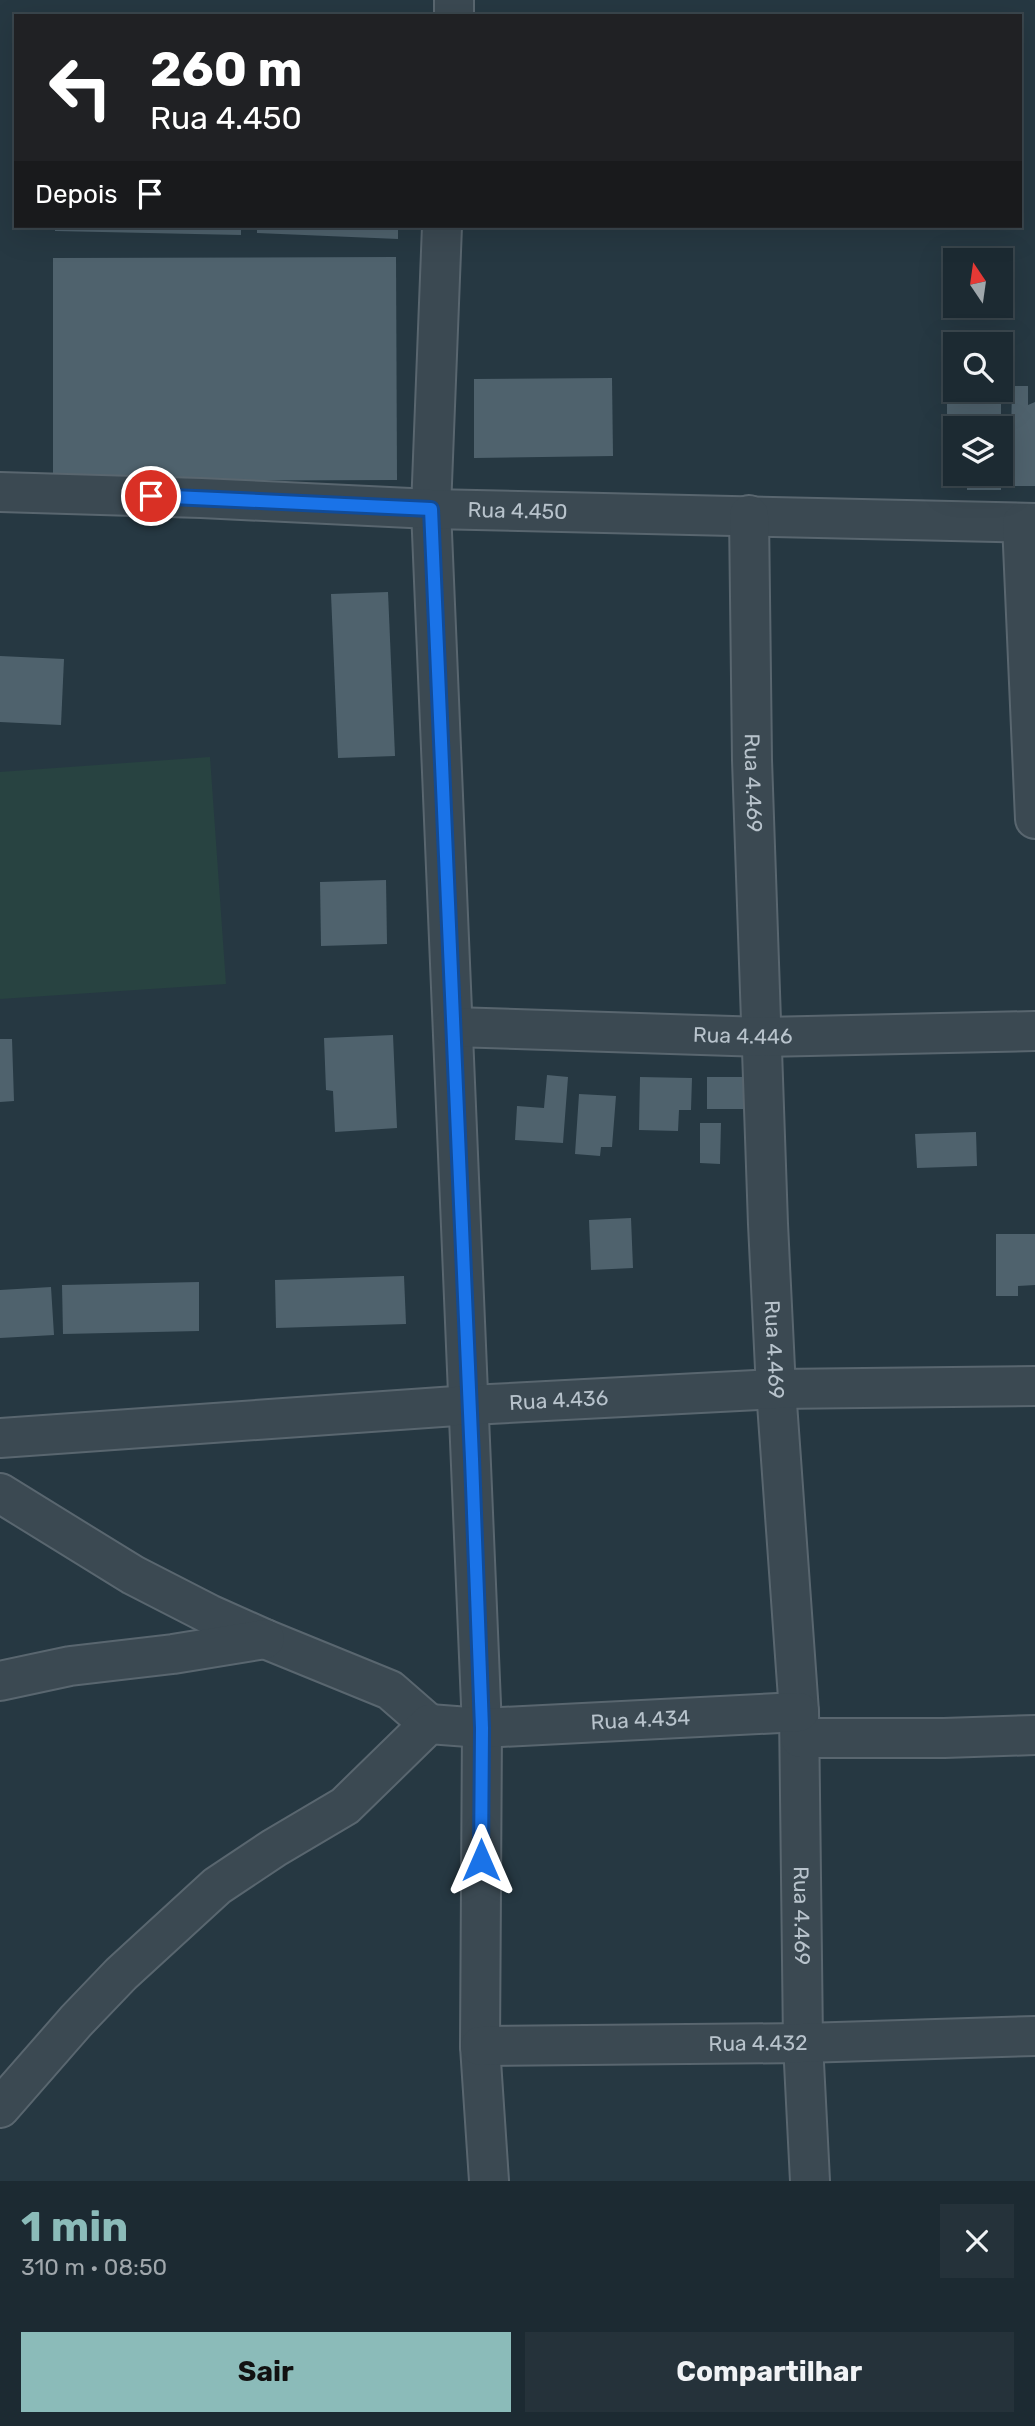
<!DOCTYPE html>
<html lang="pt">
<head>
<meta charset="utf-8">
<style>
  body { margin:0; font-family:Rubik,sans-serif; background:#25323a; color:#f1f3f6; height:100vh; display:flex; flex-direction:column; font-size:26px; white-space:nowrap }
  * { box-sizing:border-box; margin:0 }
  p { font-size:23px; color:#a0a7ac }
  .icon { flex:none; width:38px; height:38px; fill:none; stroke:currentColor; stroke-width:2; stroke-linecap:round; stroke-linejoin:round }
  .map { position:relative; height:2181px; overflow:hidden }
  .sheet { display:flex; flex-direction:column; background:#1c2a32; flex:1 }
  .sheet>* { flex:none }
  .hud { position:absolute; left:14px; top:14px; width:1008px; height:214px; border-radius:0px; box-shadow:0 7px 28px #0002,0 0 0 2px #3a464d; background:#202124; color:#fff; overflow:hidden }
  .needle { width:46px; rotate:347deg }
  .fabs { position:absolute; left:943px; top:248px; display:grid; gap:14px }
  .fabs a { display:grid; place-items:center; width:70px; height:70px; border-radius:0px; background:#1c2a32; box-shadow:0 7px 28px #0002,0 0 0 2px #3a464d; font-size:35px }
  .pin { position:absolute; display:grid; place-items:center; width:60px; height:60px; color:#fff; margin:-30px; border:4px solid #fff; border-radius:50%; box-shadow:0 2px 7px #0007 }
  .me { position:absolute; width:77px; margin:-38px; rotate:0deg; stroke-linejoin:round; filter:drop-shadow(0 0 5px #0008) }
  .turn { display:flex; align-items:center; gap:24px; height:147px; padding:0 21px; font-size:32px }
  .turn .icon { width:91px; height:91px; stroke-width:2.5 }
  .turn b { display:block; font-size:49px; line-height:60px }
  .then { display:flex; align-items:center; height:66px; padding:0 21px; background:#0003; gap:14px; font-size:26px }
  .round { display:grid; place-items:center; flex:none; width:74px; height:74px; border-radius:0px; background:#25323a }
  .head { display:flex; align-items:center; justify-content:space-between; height:119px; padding:0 21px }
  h1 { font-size:42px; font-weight:700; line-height:52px; color:#8bbbb9 }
  .primary-button { display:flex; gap:14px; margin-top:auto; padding:14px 21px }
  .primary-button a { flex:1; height:80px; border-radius:0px; background:#8bbbb9; color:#111; font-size:28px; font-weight:700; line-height:80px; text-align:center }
  .primary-button a+a { background:#25323a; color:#f1f3f6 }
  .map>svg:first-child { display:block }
  .green { fill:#284341 }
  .building { fill:#4f626d }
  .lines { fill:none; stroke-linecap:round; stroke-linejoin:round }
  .minor-casing { stroke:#59666f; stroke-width:42 }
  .minor { stroke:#3b4952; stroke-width:38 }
  .route-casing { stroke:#114b97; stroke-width:18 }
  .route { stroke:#1a73e8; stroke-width:12 }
  .labels { text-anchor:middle; stroke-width:6; stroke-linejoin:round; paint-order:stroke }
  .street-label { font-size:21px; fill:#b8c3cc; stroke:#1f2e37 }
</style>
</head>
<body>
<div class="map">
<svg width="1035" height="2181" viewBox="0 0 1035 2181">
  <rect width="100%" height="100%" fill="#263842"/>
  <path class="green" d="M210,757L226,984L0,999V772Z"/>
  <g class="building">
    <path d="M55,226H241V235L55,231Z"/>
    <path d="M257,226H398V239L257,233Z"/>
    <path d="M396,257L397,480L53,481V258Z"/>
    <path d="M612,378L613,456L474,458V379Z"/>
    <path d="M1012,386H1028V405L1035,402V486H1010Z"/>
    <path d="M947,388H956V390H1001V429H956V474H1001V490H967V478H947Z"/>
    <path d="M388,592L395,756L338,758L331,594Z"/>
    <path d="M0,656L64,659L61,725L0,722Z"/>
    <path d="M386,880L387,944L321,946L320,882Z"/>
    <path d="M393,1035L397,1128L335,1132L333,1091L326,1090L324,1038Z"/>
    <path d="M0,1039H12L14,1101L0,1102Z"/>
    <path d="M547,1075L568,1077L563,1143L515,1140L517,1106L544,1108Z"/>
    <path d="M640,1077L692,1078L691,1110H679L678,1131L639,1130Z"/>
    <rect x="707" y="1077" width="39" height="32"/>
    <path d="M579,1094L616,1096L612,1147H601L600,1156L575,1154Z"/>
    <path d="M700,1123H721L720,1164L700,1163Z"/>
    <path d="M976,1132L977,1166L917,1168L915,1134Z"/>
    <path d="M631,1218L633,1268L591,1270L589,1220Z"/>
    <path d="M996,1234H1035V1285L1018,1286V1296H996Z"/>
    <path d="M404,1276L406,1324L276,1328L275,1280Z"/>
    <path d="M199,1282V1331L63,1334L62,1285Z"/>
    <path d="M51,1287L54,1335L0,1338V1290Z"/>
  </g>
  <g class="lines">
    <g class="minor-casing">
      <g id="minor">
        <path d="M454,16V0"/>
        <path d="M442,226L431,509L482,1728L480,2046L489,2181"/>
        <path id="s1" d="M0,492L201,498L431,509L1035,523"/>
        <path id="s2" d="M749,515L752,760L768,1224L776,1389L799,1712L803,2043L810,2181"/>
        <path d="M1022,523L1035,819"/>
        <path id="s3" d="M453,1027L763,1037L1035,1031"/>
        <path id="s4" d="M0,1438L470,1405L776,1389L1035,1386"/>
        <path d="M0,1493L133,1575L209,1614L265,1639L390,1690L429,1724"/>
        <path d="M0,1681L70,1666L173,1654L265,1639"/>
        <path d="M800,1738H944L1035,1735"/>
        <path id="s5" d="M480,2046L803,2043L1035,2036"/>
        <path id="s6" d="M0,2108L76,2021L121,1974L217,1886L274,1848L345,1806L429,1724L482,1728L799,1712"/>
      </g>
    </g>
    <use href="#minor" class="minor"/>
  </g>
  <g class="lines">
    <g class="route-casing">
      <path id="route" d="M151,496L431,509L472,1459L482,1728L481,1860"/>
    </g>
    <use href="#route" class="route"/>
  </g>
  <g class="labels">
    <g class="street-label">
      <text dy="7" stroke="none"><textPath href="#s1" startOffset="518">Rua 4.450</textPath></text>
      <text dy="7" stroke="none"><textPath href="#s2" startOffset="268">Rua 4.469</textPath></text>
      <text dy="7" stroke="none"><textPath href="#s3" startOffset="290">Rua 4.446</textPath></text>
      <text dy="7" stroke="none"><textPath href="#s2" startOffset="835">Rua 4.469</textPath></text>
      <text dy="7" stroke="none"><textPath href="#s4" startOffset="560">Rua 4.436</textPath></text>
      <text dy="7" stroke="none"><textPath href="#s6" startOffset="791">Rua 4.434</textPath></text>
      <text dy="7" stroke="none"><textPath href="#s2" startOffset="1402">Rua 4.469</textPath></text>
      <text dy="7" stroke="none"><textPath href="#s5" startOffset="278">Rua 4.432</textPath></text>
    </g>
  </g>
</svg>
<div class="fabs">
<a><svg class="needle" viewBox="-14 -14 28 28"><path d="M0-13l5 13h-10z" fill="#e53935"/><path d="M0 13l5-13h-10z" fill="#a0a7ac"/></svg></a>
<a><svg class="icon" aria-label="search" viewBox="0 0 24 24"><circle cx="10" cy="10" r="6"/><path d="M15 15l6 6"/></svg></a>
<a><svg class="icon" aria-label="layers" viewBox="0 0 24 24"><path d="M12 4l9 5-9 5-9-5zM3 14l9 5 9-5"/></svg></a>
</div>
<div class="pin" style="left:151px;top:496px;background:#d93025"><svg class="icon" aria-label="arrive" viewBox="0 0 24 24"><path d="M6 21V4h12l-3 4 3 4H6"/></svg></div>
<svg class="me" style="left:481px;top:1860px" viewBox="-20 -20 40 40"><path d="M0-17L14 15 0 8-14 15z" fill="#1a73e8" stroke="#fff" stroke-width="4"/></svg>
<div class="hud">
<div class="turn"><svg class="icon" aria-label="left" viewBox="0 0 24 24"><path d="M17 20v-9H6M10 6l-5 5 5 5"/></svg><div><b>260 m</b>Rua 4.450</div></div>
<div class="then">Depois<svg class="icon" aria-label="arrive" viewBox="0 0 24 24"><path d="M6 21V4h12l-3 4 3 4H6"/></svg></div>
</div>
</div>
<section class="sheet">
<div class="head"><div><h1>1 min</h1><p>310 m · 08:50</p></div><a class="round"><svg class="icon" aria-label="close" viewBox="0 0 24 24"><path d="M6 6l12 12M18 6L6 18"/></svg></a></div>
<div class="primary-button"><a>Sair</a><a>Compartilhar</a></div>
</section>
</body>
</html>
